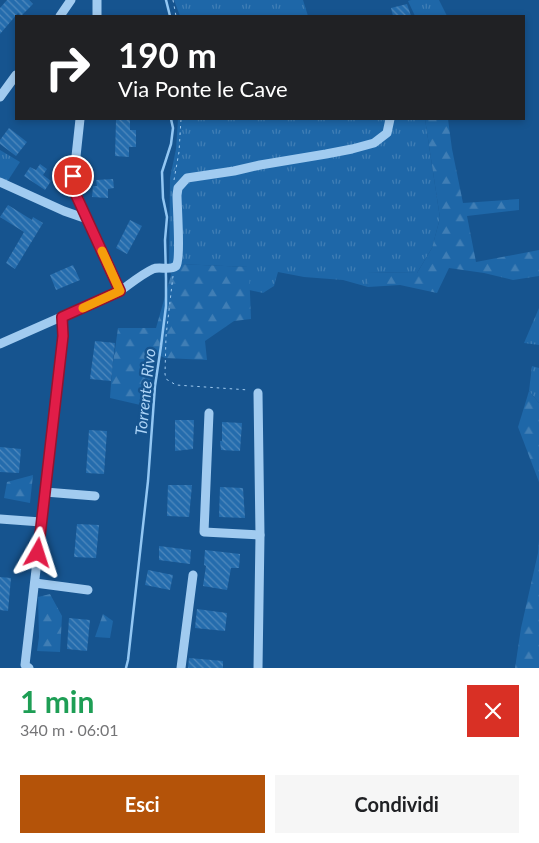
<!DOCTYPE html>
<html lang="it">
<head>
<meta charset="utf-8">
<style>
  body { margin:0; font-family:Lato,sans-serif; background:#f6f6f6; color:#202124; height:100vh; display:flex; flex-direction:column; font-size:19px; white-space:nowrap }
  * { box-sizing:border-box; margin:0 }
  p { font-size:16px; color:#757577 }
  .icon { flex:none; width:28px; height:28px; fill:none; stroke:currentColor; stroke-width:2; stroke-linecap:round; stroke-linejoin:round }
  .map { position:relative; height:668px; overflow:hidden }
  .drawer { display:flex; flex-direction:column; background:#fff; flex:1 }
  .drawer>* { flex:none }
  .banner { position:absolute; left:15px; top:15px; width:510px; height:105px; border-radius:0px; box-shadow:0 2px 8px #0003; background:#202124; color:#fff; overflow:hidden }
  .pin { position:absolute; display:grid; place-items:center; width:42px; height:42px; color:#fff; margin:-21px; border:2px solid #fff; border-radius:50%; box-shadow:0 1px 5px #0007 }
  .me { position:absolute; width:55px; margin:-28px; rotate:6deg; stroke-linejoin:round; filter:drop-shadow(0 0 4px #0008) }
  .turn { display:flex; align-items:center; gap:18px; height:105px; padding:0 20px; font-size:22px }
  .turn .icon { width:65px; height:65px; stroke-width:2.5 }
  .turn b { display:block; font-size:35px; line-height:42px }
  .round { display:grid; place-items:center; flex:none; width:52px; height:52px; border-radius:0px; background:#f6f6f6 }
  .headline { display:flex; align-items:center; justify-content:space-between; height:85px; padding:0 20px }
  h1 { font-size:30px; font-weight:700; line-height:38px; color:#1e9e55 }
  .cta { display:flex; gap:10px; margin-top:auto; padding:10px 20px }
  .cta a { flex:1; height:58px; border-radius:0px; background:#b45309; color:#fff; font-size:20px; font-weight:700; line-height:58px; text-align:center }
  .cta a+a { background:#f6f6f6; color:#202124 }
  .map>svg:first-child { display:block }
  .grass { fill:url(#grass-tufts) }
  .forest { fill:url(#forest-firs) }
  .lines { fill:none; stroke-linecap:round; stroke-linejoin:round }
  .stream { stroke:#93c7f3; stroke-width:2.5 }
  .building { fill:url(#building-back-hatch) }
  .path { stroke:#a1cbf0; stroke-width:1; stroke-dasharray:2.5 4; stroke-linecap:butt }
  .minor { stroke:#a1cbf0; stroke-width:9 }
  .route-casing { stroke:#92132f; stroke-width:12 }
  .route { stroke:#e11d48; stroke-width:9 }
  .slow { stroke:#f59e0b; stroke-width:9 }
  .labels { text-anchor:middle; stroke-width:5; stroke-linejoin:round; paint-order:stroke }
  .water-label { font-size:16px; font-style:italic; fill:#add4f7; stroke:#16548f }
</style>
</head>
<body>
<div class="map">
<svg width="539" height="668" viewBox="0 0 539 668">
  <defs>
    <pattern id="grass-tufts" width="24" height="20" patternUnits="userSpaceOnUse" patternTransform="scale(1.25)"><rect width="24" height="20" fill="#1e67a8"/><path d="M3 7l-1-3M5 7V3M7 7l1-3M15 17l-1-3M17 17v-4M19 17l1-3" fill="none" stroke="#407eb5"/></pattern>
    <pattern id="forest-firs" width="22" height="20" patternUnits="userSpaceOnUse" patternTransform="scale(1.25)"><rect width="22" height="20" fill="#1e67a8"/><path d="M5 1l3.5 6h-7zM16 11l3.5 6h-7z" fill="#407eb5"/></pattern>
    <pattern id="building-back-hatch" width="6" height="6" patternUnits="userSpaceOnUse" patternTransform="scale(1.25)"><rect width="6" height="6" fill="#246cad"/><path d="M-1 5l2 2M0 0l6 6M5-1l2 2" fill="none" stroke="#5089bd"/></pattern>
  </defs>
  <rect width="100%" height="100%" fill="#16548f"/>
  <g class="grass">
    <path d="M174,0H303L308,16H180Z"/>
    <path d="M411,0H439L447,16H415L408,1Z"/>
    <path d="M178,119H425L440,218L432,248L417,273L367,272L368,287L343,280L304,277L278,272L274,286L263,293L249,290L248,267L178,264L171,275L169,264L170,178L176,149Z"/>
    <path d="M0,150L20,162L7,182L0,179Z"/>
    <path d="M539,308V345L524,343Z"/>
    <path d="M532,366L539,368V403L529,391Z"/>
  </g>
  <g class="forest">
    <path d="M425,119H448L452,149L463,203L519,199V210L467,216L476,262L539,250V276L513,280L484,273L449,268L437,293L400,285L368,287L366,272L417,273L432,248L440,218Z"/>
    <path d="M178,264L249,267L251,319L234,321L205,341L207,360L165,358L154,353L149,407L110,398L112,370L118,328H156L171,275Z"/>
    <path d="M529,391L539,403V482L518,427Z"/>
    <path d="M33,475L30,503L4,498L7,482Z"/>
    <path d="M539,539V668H515L521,628L538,553Z"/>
    <path d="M50,594L62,616L60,652L37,651L39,637L38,597Z"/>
    <path d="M103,614L113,621L110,638L95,637Z"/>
  </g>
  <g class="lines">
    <g class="stream">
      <path d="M166,0L170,16"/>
      <path d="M126,668L128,660L148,481L155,386L161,346L166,306V278L165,240L167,217L163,198L162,172L171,144L173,128L171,119"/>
    </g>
  </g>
  <g class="building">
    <path d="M7,0H29L33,4L21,16L18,13L0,34V8Z"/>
    <path d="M407,4L411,16H393L391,8Z"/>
    <path d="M116,120H130V130H136V147H129V157L115,156Z"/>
    <path d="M9,128L27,142L16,156L0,144V140Z"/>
    <path d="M40,164L47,169L43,175L51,181L45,190L24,176L30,167L36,170Z"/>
    <path d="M113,179L114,188L108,189V198L92,197L93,186H97L96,180Z"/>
    <path d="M8,205L32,220L33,217L43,223L15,269L6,263L24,232L0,217Z"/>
    <path d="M130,220L142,226L127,254L116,248Z"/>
    <path d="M73,265L80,280L56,290L50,275Z"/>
    <path d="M95,341L115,343L111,381L90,379Z"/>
    <path d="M175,420H194L193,449L175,451Z"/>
    <path d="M222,422L242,423L240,451L221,450L220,441H222Z"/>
    <path d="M89,430L107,431L104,474L86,473Z"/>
    <path d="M0,447L21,449L19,473L0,472Z"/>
    <path d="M168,485H192L189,517L167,516Z"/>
    <path d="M220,487L243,488L245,518L219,517Z"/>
    <path d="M77,524L99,525L96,558L74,557Z"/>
    <path d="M159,546L191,550L190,564L159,560Z"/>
    <path d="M205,550L240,554L239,568H231L227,590L203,586L206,566L204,565Z"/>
    <path d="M148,570L173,575L170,590L145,585Z"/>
    <path d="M0,577L11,578L8,611L0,610Z"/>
    <path d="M197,609L227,613L225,631L195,628Z"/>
    <path d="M69,618L90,620L87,651L67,649Z"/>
    <path d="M189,658L223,661V668H188Z"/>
  </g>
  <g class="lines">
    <g class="path">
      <path d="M173,0L176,16"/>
      <path d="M174,180L179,152L181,119"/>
      <path d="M173,276L166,336L165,374L166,379L176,385L249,390"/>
    </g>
    <g class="minor">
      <path d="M97,0V16"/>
      <path d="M60,16L71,0"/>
      <path d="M0,97L16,75"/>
      <path d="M0,182L64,211L87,219"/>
      <path d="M120,291C130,284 142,274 153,269C159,266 170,271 176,266C181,260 177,206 177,195L178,188L187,178L234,171L260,165L326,154L352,149L374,143L387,133L390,119"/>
      <path d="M0,344L120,291L87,219L73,184L80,119"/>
      <path d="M209,413L204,532L260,535"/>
      <path d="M45,492L95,496"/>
      <path d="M0,519L41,522"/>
      <path d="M35,583L88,590"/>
      <path d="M29,668L25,665L63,336L62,317"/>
      <path d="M181,668L193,575"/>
      <path d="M258,668L260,535L258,393"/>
    </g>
  </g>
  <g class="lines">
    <g class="route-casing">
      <path id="route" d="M38,553L63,336L62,317L120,291L76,195L73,184V176"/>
    </g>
    <use href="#route" class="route"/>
    <path class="slow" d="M83,308L120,291L102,251"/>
  </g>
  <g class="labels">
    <g class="water-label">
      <text transform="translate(145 392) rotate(-84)" y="6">Torrente Rivo</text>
    </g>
  </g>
</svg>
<div class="pin" style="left:73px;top:176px;background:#d93025"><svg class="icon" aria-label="arrive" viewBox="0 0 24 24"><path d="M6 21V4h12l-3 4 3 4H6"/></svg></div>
<svg class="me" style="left:38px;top:553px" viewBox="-20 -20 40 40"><path d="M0-17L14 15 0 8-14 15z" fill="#e11d48" stroke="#fff" stroke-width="4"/></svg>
<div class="banner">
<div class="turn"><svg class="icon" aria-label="right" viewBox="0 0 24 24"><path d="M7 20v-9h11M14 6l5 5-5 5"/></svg><div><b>190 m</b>Via Ponte le Cave</div></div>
</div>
</div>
<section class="drawer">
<div class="headline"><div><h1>1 min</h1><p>340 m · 06:01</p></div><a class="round" style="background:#d93025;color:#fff"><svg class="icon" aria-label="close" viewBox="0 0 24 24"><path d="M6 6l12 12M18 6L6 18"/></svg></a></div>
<div class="cta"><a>Esci</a><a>Condividi</a></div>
</section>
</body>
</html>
